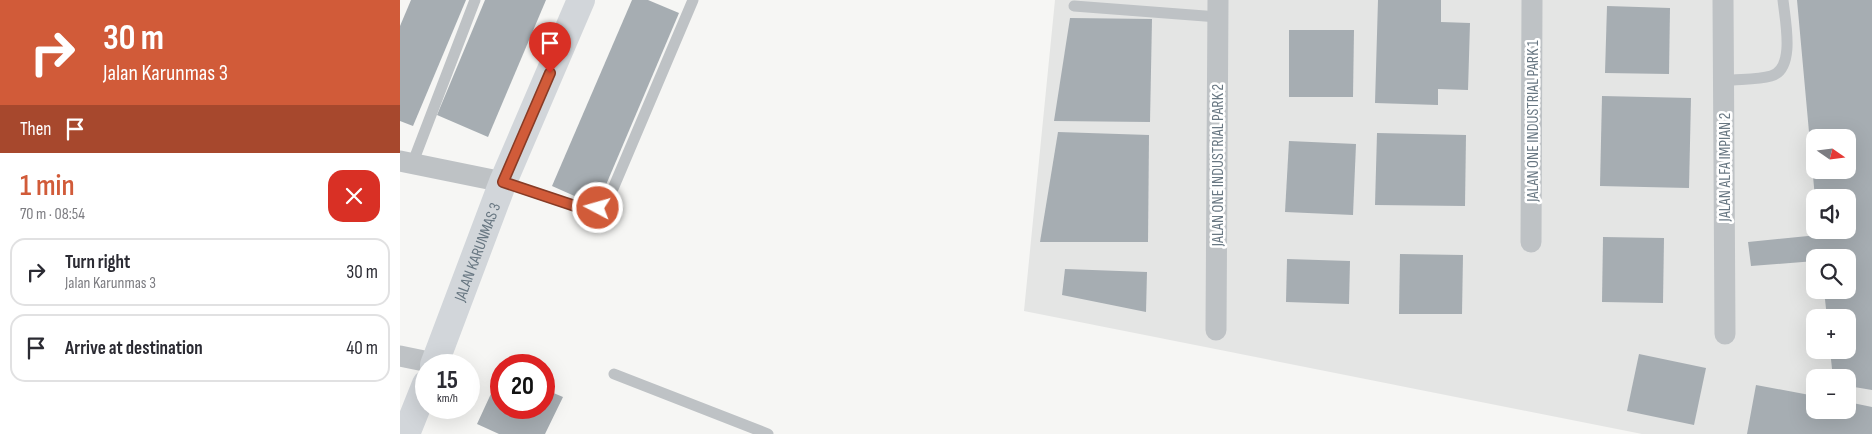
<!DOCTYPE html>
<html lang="en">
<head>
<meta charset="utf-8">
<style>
  body { margin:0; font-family:"Sofia Sans Condensed",sans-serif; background:#f7f7f7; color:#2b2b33; height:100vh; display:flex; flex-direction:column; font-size:19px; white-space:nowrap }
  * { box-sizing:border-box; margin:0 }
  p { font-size:16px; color:#7c7c81 }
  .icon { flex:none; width:28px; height:28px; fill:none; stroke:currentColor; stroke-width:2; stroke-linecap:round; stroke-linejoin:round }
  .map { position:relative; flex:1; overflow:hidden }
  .side { display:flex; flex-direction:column; background:#fff; width:400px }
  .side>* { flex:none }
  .top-card { background:#d15b39; color:#fff; overflow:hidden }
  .needle { width:32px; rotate:104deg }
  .buttons { position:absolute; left:1406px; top:129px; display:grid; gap:10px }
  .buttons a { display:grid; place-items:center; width:50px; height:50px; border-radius:10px; background:#fff; box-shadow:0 5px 20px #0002; font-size:25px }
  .speed { position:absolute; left:15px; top:354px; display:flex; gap:10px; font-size:25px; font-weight:700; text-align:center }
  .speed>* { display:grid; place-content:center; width:65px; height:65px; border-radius:50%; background:#fff; box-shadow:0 5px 20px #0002; line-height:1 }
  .speed small { font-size:12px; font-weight:400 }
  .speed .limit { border:8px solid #d22; background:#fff; color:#111 }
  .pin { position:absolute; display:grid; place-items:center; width:42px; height:42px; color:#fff; margin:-51px -21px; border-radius:50% 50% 50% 0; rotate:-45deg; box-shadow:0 0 5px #0007 }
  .pin .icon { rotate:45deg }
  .me { position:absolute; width:55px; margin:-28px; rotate:276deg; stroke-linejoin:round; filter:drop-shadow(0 0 4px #0008) }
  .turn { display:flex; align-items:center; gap:18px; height:105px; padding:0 20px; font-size:22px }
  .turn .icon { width:65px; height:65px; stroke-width:2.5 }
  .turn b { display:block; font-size:35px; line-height:42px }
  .then { display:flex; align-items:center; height:48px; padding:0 20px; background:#0003; gap:10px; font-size:19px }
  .round { display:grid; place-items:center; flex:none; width:52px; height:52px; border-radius:15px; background:#f7f7f7 }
  .overview { display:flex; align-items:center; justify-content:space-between; height:85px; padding:0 20px }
  h1 { font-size:30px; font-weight:600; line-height:38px; color:#d15b39 }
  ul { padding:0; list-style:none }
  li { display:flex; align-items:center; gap:15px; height:68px; margin:0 10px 8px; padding:0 10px; border:2px solid #e1e1e2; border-radius:15px }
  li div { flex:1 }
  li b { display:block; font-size:19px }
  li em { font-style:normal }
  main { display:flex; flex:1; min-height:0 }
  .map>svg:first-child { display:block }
  .built { fill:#e4e5e4; fill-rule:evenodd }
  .building { fill:#a6adb2; fill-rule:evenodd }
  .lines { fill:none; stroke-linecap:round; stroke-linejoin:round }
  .lane { stroke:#bec2c5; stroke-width:11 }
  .street { stroke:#bec2c5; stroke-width:21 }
  .secondary { stroke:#d2d6da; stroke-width:28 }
  .route-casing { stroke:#883b25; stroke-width:12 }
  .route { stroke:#d15b39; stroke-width:9 }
  .labels { text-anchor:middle; stroke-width:5; stroke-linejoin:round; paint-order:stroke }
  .street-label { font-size:16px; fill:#687782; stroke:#fff }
</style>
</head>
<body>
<main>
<section class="side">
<div class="top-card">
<div class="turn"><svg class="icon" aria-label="right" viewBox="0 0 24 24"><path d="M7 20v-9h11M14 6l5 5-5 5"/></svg><div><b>30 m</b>Jalan Karunmas 3</div></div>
<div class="then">Then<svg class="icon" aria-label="arrive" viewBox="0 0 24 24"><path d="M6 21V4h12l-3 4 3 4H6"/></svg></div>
</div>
<div class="overview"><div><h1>1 min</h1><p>70 m · 08:54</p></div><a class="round" style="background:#d93025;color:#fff"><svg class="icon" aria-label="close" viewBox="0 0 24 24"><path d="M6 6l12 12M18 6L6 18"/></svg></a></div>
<ul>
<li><svg class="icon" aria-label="right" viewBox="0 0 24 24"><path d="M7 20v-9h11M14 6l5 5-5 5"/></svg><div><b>Turn right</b><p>Jalan Karunmas 3</p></div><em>30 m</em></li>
<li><svg class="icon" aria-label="arrive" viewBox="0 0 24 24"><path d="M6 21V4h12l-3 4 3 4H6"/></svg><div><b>Arrive at destination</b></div><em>40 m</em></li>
</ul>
</section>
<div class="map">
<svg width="1472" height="434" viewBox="0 0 1472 434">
  <rect width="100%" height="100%" fill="#f6f6f4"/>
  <path class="built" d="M655,0H1472V434H1242L624,311ZM1415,138H1448V170H1415ZM1415,198H1448V230H1415ZM1415,258H1448V290H1415ZM1415,318H1448V350H1415ZM1415,378H1448V410H1415Z"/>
  <g class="building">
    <path d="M11,0H66L13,126L0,121V26Z"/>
    <path d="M85,0H146L88,137L37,115Z"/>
    <path d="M232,0H248L279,13L197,206L152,186Z"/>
    <path d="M978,0H1041V22L1070,23L1068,90L1038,89V105L975,103Z"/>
    <path d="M1397,0H1472V390L1448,386V378H1433L1430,350H1448V318H1427L1424,290H1448V258H1415V261L1351,266L1348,242L1418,235L1417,230H1448V198H1415ZM1415,138H1448V170H1415Z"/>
    <path d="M1207,6L1270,8L1269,74L1205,73Z"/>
    <path d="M670,18L752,19L750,122L654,121Z"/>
    <path d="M889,30H954L953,97H889Z"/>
    <path d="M1202,96L1291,98L1289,188L1200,186Z"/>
    <path d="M658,132L749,135L748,242H640Z"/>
    <path d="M977,133L1066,135L1065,206L975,205Z"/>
    <path d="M889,141L956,144L953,215L885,212Z"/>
    <path d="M1203,237L1264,238L1263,303L1202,302Z"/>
    <path d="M1000,254L1063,255L1062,314H999Z"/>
    <path d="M887,259L950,261L949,304L886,302Z"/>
    <path d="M665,269L747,272L746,312L662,295Z"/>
    <path d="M1239,354L1306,368L1294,425L1227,411Z"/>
    <path d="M101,372V408H144V389L163,397L145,434H99L77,424Z"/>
    <path d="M1356,385L1415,396V410H1448V402L1472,407V434H1347Z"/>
  </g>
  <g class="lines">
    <g class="lane">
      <path d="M674,6L818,17"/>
      <path d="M1324,81C1338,79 1357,80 1371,76C1396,69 1385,20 1383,0"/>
      <path d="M13,162L75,0"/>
      <path d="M103,182L181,208H198L212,191L293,0"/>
      <path d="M214,374L368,434"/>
    </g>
    <g class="street">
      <path d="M1323,0L1325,334"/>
      <path d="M0,161L103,182"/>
      <path d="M1131,242L1132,0"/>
      <path d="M816,330L818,0"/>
      <path d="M0,356L34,363"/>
    </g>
    <g class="secondary">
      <path id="s1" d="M34,365L103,182L181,0"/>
      <path d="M6,434L26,384"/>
    </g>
  </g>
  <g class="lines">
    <g class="route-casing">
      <path id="route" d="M150,73L103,182L181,208H198"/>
    </g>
    <use href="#route" class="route"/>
  </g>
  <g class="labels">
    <g class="street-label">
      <text transform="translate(1132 121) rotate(-90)" y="6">JALAN ONE INDUSTRIAL PARK 1</text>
      <text transform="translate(817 165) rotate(-90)" y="6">JALAN ONE INDUSTRIAL PARK 2</text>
      <text transform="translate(1324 167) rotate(-90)" y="6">JALAN ALFA IMPIAN 2</text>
      <text dy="6" stroke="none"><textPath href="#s1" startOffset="121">JALAN KARUNMAS 3</textPath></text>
    </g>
  </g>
</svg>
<div class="buttons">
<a><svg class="needle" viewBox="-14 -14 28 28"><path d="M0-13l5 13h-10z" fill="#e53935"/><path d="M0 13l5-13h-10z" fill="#7c7c81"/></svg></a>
<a><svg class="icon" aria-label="sound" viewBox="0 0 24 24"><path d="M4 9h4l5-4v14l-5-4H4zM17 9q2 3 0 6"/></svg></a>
<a><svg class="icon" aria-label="search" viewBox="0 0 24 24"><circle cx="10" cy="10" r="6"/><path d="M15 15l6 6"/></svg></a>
<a>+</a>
<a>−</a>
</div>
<div class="speed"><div>15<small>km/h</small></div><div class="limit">20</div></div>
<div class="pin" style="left:150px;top:73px;background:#d93025"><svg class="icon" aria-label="arrive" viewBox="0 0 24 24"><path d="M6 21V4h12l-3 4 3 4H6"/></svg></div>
<svg class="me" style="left:198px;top:208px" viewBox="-20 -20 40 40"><circle r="17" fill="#d15b39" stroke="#fff" stroke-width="3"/><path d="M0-11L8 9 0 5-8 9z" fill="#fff"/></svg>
</div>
</main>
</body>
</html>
